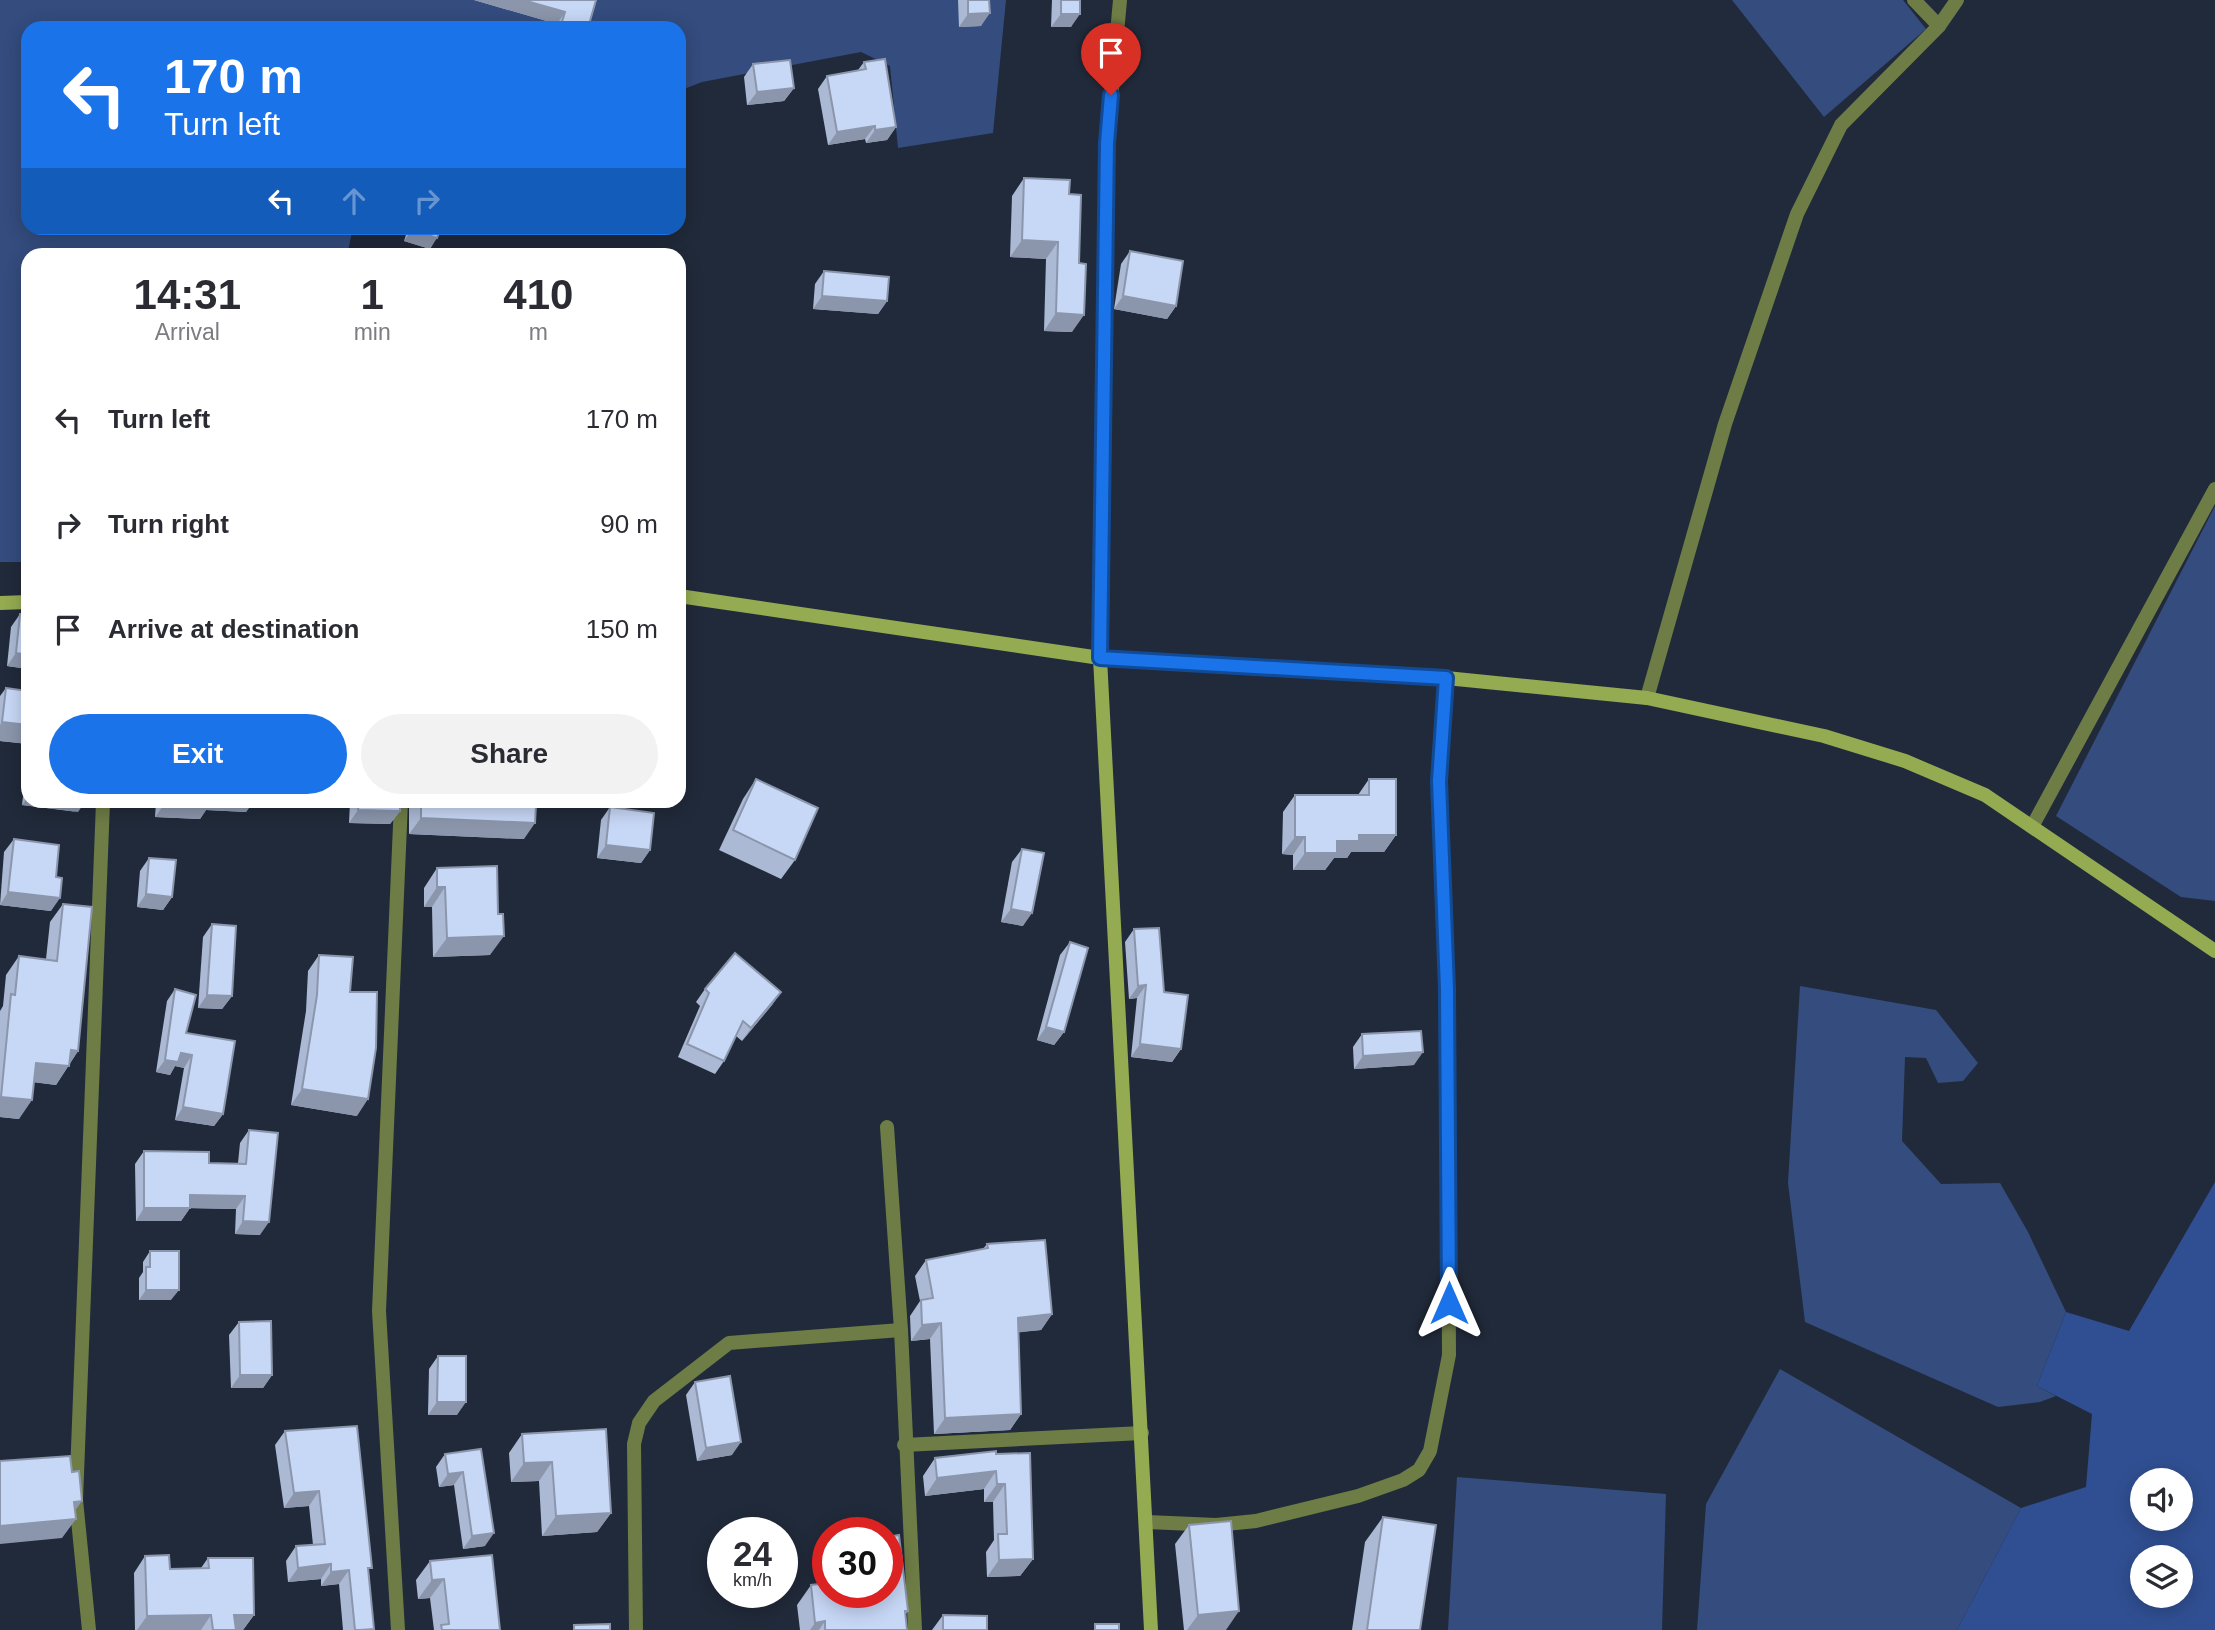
<!DOCTYPE html>
<html lang="en">
<head>
<meta charset="utf-8">
<style>
  body { margin:0; font-family:Helvetica,sans-serif; background:#f2f2f3; color:#2b2b33; height:100vh; display:flex; flex-direction:column; font-size:26px; white-space:nowrap }
  * { box-sizing:border-box; margin:0 }
  p { font-size:23px; color:#7c7c81 }
  .icon { flex:none; width:38px; height:38px; fill:none; stroke:currentColor; stroke-width:2; stroke-linecap:round; stroke-linejoin:round }
  .map { position:relative; flex:1; overflow:hidden }
  .panel { position:absolute; left:21px; top:248px; width:665px; height:560px; display:flex; flex-direction:column; background:#fff; border-radius:21px; box-shadow:0 4px 18px #0003 }
  .panel>* { flex:none }
  .hud { position:absolute; left:21px; top:21px; width:665px; height:214px; border-radius:21px; box-shadow:0 4px 18px #0003; background:#1a73e8; color:#fff; overflow:hidden }
  .tools { position:absolute; left:2130px; top:1468px; display:grid; gap:14px }
  .tools a { display:grid; place-items:center; width:63px; height:63px; border-radius:50%; background:#fff; box-shadow:0 4px 18px #0003; font-size:35px }
  .speed { position:absolute; left:707px; top:1517px; display:flex; gap:14px; font-size:35px; font-weight:700; text-align:center }
  .speed>* { display:grid; place-content:center; width:91px; height:91px; border-radius:50%; background:#fff; box-shadow:0 4px 18px #0003; line-height:1 }
  .speed small { font-size:18px; font-weight:400 }
  .speed .limit { border:10px solid #d22; background:#fff; color:#111 }
  .pin { position:absolute; display:grid; place-items:center; width:60px; height:60px; color:#fff; margin:-72px -30px; border-radius:50% 50% 50% 0; rotate:-45deg; box-shadow:0 0 7px #0007 }
  .pin .icon { rotate:45deg }
  .me { position:absolute; width:77px; margin:-38px; rotate:0deg; stroke-linejoin:round; filter:drop-shadow(0 0 5px #0008) }
  .turn { display:flex; align-items:center; gap:24px; height:147px; padding:0 28px; font-size:32px }
  .turn .icon { width:91px; height:91px; stroke-width:2.5 }
  .turn b { display:block; font-size:49px; line-height:60px }
  .lanes { display:flex; align-items:center; height:66px; padding:0 28px; background:#0003; justify-content:center; gap:35px; direction:ltr }
  .lanes .off { opacity:.35 }
  .eta { display:flex; justify-content:space-evenly; align-items:center; height:119px; text-align:center }
  .eta b { font-size:42px; font-weight:700; line-height:49px }
  .button { display:flex; gap:14px; margin-top:auto; padding:14px 28px }
  .button a { flex:1; height:80px; border-radius:42px; background:#1a73e8; color:#fff; font-size:28px; font-weight:700; line-height:80px; text-align:center }
  .button a+a { background:#f2f2f3; color:#2b2b33 }
  ul { padding:0; list-style:none }
  li { display:flex; align-items:center; gap:21px; height:105px; padding:0 28px }
  li div { flex:1 }
  li b { display:block; font-size:26px }
  li em { font-style:normal }
  .map>svg:first-child { display:block }
  .green { fill:#344c7e }
  .forest { fill:#304f92; fill-rule:evenodd }
  .lines { fill:none; stroke-linecap:round; stroke-linejoin:round }
  .street { stroke:#6e7c46; stroke-width:14 }
  .secondary { stroke:#94ab51; stroke-width:14 }
  .wall { fill:#abb9d4 }
  .shaded-wall { fill:#8b96ac }
  .building { fill:#c7d7f6; stroke:#8b96ac; stroke-width:2 }
  .route-casing { stroke:#114b97; stroke-width:18 }
  .route { stroke:#1a73e8; stroke-width:12 }
</style>
</head>
<body>
<div class="map">
<svg width="2215" height="1630" viewBox="0 0 2215 1630">
  <rect width="100%" height="100%" fill="#212a3a"/>
  <g class="green">
    <path d="M0,0H1006L993,133L898,148L890,66L861,52L702,82L679,91V28H28V228H353L347,255L28,256V562H0Z"/>
    <path d="M1732,0H1903L1926,29L1824,117Z"/>
    <path d="M2215,506V901L2181,897L2056,816Z"/>
    <path d="M1800,986L1936,1010L1978,1063L1963,1081L1938,1083L1926,1058L1905,1057L1902,1141L1941,1184L2000,1183L2028,1232L2066,1312L2037,1386L2056,1396L2040,1402L1998,1407L1805,1322L1788,1183Z"/>
    <path d="M1780,1369L2021,1508L1957,1630H1697L1706,1504Z"/>
    <path d="M1457,1477L1666,1494L1662,1630H1448Z"/>
  </g>
  <path class="forest" d="M2215,1182V1630H1957L2021,1508L2086,1487L2092,1414L2037,1386L2066,1312L2129,1331ZM2142,1480H2180V1519H2142ZM2142,1558H2180V1596H2142Z"/>
  <g class="lines">
    <g class="street">
      <path d="M1914,0L1939,26"/>
      <path d="M1100,658L1107,143L1120,0"/>
      <path d="M1647,698L1725,424L1797,214L1841,125L1939,26L1957,0"/>
      <path d="M2033,825L2215,489"/>
      <path d="M887,1127L901,1330L915,1630"/>
      <path d="M904,1445L1142,1433"/>
      <path d="M1147,1522L1216,1525L1256,1521L1358,1496L1403,1480L1419,1470L1430,1451L1449,1355L1447,989L1439,781L1446,678"/>
      <path d="M89,1630L76,1500L103,802"/>
      <path d="M398,1630L379,1311L401,802"/>
      <path d="M636,1630L634,1444L639,1423L654,1401L729,1343L901,1330"/>
    </g>
    <g class="secondary">
      <path d="M679,596L1100,658L1446,678L1647,698L1824,736L1905,761L1985,795L2215,951"/>
      <path d="M0,603L28,602"/>
      <path d="M1100,658L1151,1630"/>
    </g>
  </g>
  <g class="wall">
    <path d="M474,0H596L588,28H556L557,24Z"/>
    <path d="M958,0H989L981,26L959,27Z"/>
    <path d="M1052,0H1080L1071,27H1051Z"/>
    <path d="M864,62L896,127L887,140L866,143L865,139L828,145L818,89L827,76L858,70Z"/>
    <path d="M753,64L794,88L784,101L747,105L744,77Z"/>
    <path d="M1024,178L1069,194L1079,263L1072,332L1044,331L1046,259L1010,257L1012,196Z"/>
    <path d="M408,228H441L430,249L404,241Z"/>
    <path d="M1130,251L1176,306L1167,319L1114,309L1121,264Z"/>
    <path d="M824,271L887,301L878,314L813,309L815,284Z"/>
    <path d="M20,614L28,615V669L7,666L11,627Z"/>
    <path d="M6,688L28,691V744L0,741V696Z"/>
    <path d="M28,753V802L78,812L22,805Z"/>
    <path d="M756,779L795,860L781,879L719,850L743,799Z"/>
    <path d="M1369,779L1396,835L1384,852H1351L1347,858H1334L1325,870H1293V855L1282,854L1283,812L1295,795H1358Z"/>
    <path d="M156,802H290L288,804L253,802L246,812L206,810L200,819L155,817Z"/>
    <path d="M350,802H400V811L390,824L349,823Z"/>
    <path d="M409,802H478V803L524,839L409,834Z"/>
    <path d="M610,807L650,850L641,863L597,858L601,820Z"/>
    <path d="M14,839L51,911L0,905L4,852Z"/>
    <path d="M1022,849L1023,926L1001,922L1012,862Z"/>
    <path d="M149,858L172,897L163,910L137,907L140,871Z"/>
    <path d="M437,868L498,914L490,955L433,957L432,907H424V888Z"/>
    <path d="M63,904L78,1051L56,1085L34,1082L19,1119L0,1117V1011L3,1006L6,975L19,956L46,959L50,922Z"/>
    <path d="M212,924L232,996L222,1009L198,1008L203,937Z"/>
    <path d="M1134,929L1164,992L1181,1049L1172,1062L1131,1057L1137,998L1129,999L1125,942Z"/>
    <path d="M1070,942L1064,1032L1054,1045L1037,1040L1060,955Z"/>
    <path d="M319,955L357,1116L291,1105L306,1011L308,971Z"/>
    <path d="M175,989L186,1033L223,1114L214,1126L175,1120L184,1068L175,1066L170,1075L156,1072L167,1001Z"/>
    <path d="M705,989L781,992L772,1005L742,1041L736,1036L724,1061L715,1074L678,1057L700,1006L696,1002Z"/>
    <path d="M1362,1034L1414,1065L1354,1069L1353,1047Z"/>
    <path d="M249,1130L260,1235L235,1234L236,1209L190,1208L181,1221H136L135,1164L144,1151L209,1163H238L240,1143Z"/>
    <path d="M987,1244L1052,1314L1041,1330L1018,1332L1021,1414L1010,1430L934,1434L930,1339L911,1341L910,1316L920,1301L915,1276L926,1260L983,1249Z"/>
    <path d="M150,1251L171,1300H139V1278L143,1272V1262Z"/>
    <path d="M239,1322L272,1375L263,1388H231L229,1335Z"/>
    <path d="M438,1356L457,1415H428L429,1369Z"/>
    <path d="M695,1382L732,1455L697,1461L686,1395Z"/>
    <path d="M285,1431L369,1573L374,1629L373,1630H343L339,1584L321,1586V1579L288,1582L286,1561L296,1546L313,1545L309,1506L284,1508L275,1445Z"/>
    <path d="M522,1434L611,1513L597,1532L542,1536L539,1481L511,1482L509,1453Z"/>
    <path d="M481,1449L485,1546L463,1549L454,1485L439,1487L436,1467L445,1454Z"/>
    <path d="M996,1454L1033,1559L1020,1576L987,1577L986,1552L994,1540L993,1502H984V1489L925,1496L923,1476L935,1458Z"/>
    <path d="M1383,1517L1420,1630H1352L1365,1542Z"/>
    <path d="M1189,1525L1226,1630H1184L1175,1544Z"/>
    <path d="M145,1556L170,1569L201,1568L208,1558L254,1615L243,1630H135L134,1573Z"/>
    <path d="M828,1558V1592L908,1611L905,1615L907,1630H800L797,1605L811,1585L828,1583L825,1562Z"/>
    <path d="M430,1561L500,1630H434L430,1598L418,1599L416,1580Z"/>
    <path d="M943,1615L987,1630H932Z"/>
  </g>
  <g class="shaded-wall">
    <path d="M474,0H523L565,12L557,24Z"/>
    <path d="M990,13L981,26L959,27L968,14Z"/>
    <path d="M1061,14H1080L1071,27H1051Z"/>
    <path d="M794,88L784,101L747,105L757,92Z"/>
    <path d="M875,126L865,139L828,145L837,132Z"/>
    <path d="M896,127L887,140L866,143L875,130Z"/>
    <path d="M412,230L437,238L430,249L404,241Z"/>
    <path d="M1022,240L1058,242L1046,259L1010,257Z"/>
    <path d="M822,296L887,301L878,314L813,309Z"/>
    <path d="M1123,296L1176,306L1167,319L1114,309Z"/>
    <path d="M1056,313L1084,315L1072,332L1044,331Z"/>
    <path d="M16,653L28,655V669L7,666Z"/>
    <path d="M2,722L28,725V744L0,741V725Z"/>
    <path d="M28,797V802H85L78,812L22,805Z"/>
    <path d="M166,802H290L288,804L253,802L246,812L206,810L200,819L155,817Z"/>
    <path d="M358,810L400,811L390,824L349,823Z"/>
    <path d="M421,818L535,823L524,839L409,834Z"/>
    <path d="M1359,835H1396L1384,852H1351L1347,858H1334L1325,870H1293L1305,853L1337,841Z"/>
    <path d="M1295,837H1305L1293,855L1282,854Z"/>
    <path d="M606,845L650,850L641,863L597,858Z"/>
    <path d="M437,887H445L432,907H424Z"/>
    <path d="M8,892L60,898L51,911L0,905Z"/>
    <path d="M146,894L172,897L163,910L137,907Z"/>
    <path d="M1011,909L1032,913L1023,926L1001,922Z"/>
    <path d="M504,936L490,955L433,957L447,938Z"/>
    <path d="M1146,985L1137,998L1129,999L1138,986Z"/>
    <path d="M781,992L772,1005L742,1041L751,1028Z"/>
    <path d="M207,995L232,996L222,1009L198,1008Z"/>
    <path d="M1046,1027L1064,1032L1054,1045L1037,1040Z"/>
    <path d="M1140,1044L1181,1049L1172,1062L1131,1057Z"/>
    <path d="M71,1050L78,1051L56,1085L23,1081L36,1063Z"/>
    <path d="M1423,1052L1414,1065L1354,1069L1363,1056Z"/>
    <path d="M181,1053L192,1055L184,1068L175,1066L170,1075L156,1072L165,1060Z"/>
    <path d="M302,1089L368,1099L357,1116L291,1105Z"/>
    <path d="M1,1097L32,1100L19,1119L0,1117V1098Z"/>
    <path d="M183,1107L223,1114L214,1126L175,1120Z"/>
    <path d="M190,1195L245,1196L236,1209L181,1208Z"/>
    <path d="M144,1208H190L181,1221H136Z"/>
    <path d="M243,1221L269,1222L260,1235L235,1234Z"/>
    <path d="M146,1290H179L171,1300H139Z"/>
    <path d="M1052,1314L1041,1330L1006,1334L1018,1318Z"/>
    <path d="M941,1323L930,1339L911,1341L922,1325Z"/>
    <path d="M240,1375H272L263,1388H231Z"/>
    <path d="M437,1402H466L457,1415H428Z"/>
    <path d="M1021,1414L1010,1430L934,1434L945,1418Z"/>
    <path d="M741,1442L732,1455L697,1461L706,1448Z"/>
    <path d="M552,1462L539,1481L511,1482L524,1463Z"/>
    <path d="M996,1471L984,1489L925,1496L937,1478Z"/>
    <path d="M463,1472L454,1485L439,1487L448,1474Z"/>
    <path d="M997,1484H1005L993,1502H984Z"/>
    <path d="M319,1491L309,1506L284,1508L294,1493Z"/>
    <path d="M82,1501L69,1519H76L62,1538L0,1544V1526L74,1502Z"/>
    <path d="M611,1513L597,1532L542,1536L556,1516Z"/>
    <path d="M494,1533L485,1546L463,1549L472,1536Z"/>
    <path d="M1033,1559L1020,1576L987,1577L999,1560Z"/>
    <path d="M331,1564L321,1579L288,1582L298,1568Z"/>
    <path d="M349,1570L339,1584L321,1586L331,1572Z"/>
    <path d="M444,1579L430,1598L418,1599L432,1580Z"/>
    <path d="M1239,1611L1226,1630H1187L1198,1615Z"/>
    <path d="M211,1615L201,1630H137L147,1616Z"/>
    <path d="M234,1615H254L243,1630H224Z"/>
    <path d="M825,1621L819,1630H810L815,1623Z"/>
  </g>
  <g class="building">
    <path d="M523,0H596L588,28H560L565,12Z"/>
    <path d="M968,0H989L990,13L968,14Z"/>
    <rect x="1061" y="0" width="19" height="14"/>
    <path d="M885,59L896,127L875,130V126L837,132L827,76L866,69L864,62Z"/>
    <path d="M790,60L794,88L757,92L753,64Z"/>
    <path d="M679,150L684,151L679,178Z"/>
    <path d="M1024,178L1070,180L1069,194L1081,195L1079,263L1086,264L1084,315L1056,313L1058,242L1022,240Z"/>
    <path d="M413,228H441L437,238L412,230Z"/>
    <path d="M1130,251L1183,261L1176,306L1123,296Z"/>
    <path d="M824,271L889,277L887,301L822,296Z"/>
    <path d="M20,614L28,615V655L16,653Z"/>
    <path d="M6,688L28,691V725L2,722Z"/>
    <path d="M756,779L818,808L795,860L733,830Z"/>
    <path d="M1369,779H1396V835H1359V841H1337V853H1305V837H1295V795H1369Z"/>
    <path d="M174,802H211V803Z"/>
    <path d="M359,802H400V811L358,810Z"/>
    <path d="M421,802H478V803L536,805L535,823L421,818Z"/>
    <path d="M610,807L654,813L650,850L606,845Z"/>
    <path d="M14,839L59,845L56,877L62,878L60,898L8,892Z"/>
    <path d="M1022,849L1044,853L1032,913L1011,909Z"/>
    <path d="M149,858L176,860L172,897L146,894Z"/>
    <path d="M497,866L498,914H503L504,936L447,938L445,887H437V868Z"/>
    <path d="M63,904L92,907L78,1051L71,1050L69,1066L36,1063L32,1100L1,1097L11,994L15,995L19,956L57,961Z"/>
    <path d="M212,924L236,926L232,996L207,995Z"/>
    <path d="M1159,928L1164,992L1188,995L1181,1049L1140,1044L1146,985L1138,986L1134,929Z"/>
    <path d="M1070,942L1088,948L1064,1032L1046,1027Z"/>
    <path d="M735,953L781,992L751,1028L743,1021L724,1061L687,1044L709,993L705,989Z"/>
    <path d="M319,955L353,957L350,992H377L376,1048L368,1099L302,1089L317,995Z"/>
    <path d="M175,989L196,995L186,1033L235,1041L223,1114L183,1107L192,1055L181,1053L178,1062L165,1060Z"/>
    <path d="M1421,1031L1423,1052L1363,1056L1362,1034Z"/>
    <path d="M249,1130L278,1133L269,1222L243,1221L245,1196L190,1195V1208H144V1151L209,1152V1163L246,1164Z"/>
    <path d="M1045,1240L1052,1314L1018,1318L1021,1414L945,1418L941,1323L922,1325L921,1300L933,1298L926,1260L988,1248L987,1244Z"/>
    <path d="M150,1251H179V1290H146V1267H150Z"/>
    <path d="M271,1321L272,1375H240L239,1322Z"/>
    <path d="M438,1356H466V1402H437Z"/>
    <path d="M730,1376L741,1442L706,1448L695,1382Z"/>
    <path d="M357,1426L372,1568H368L374,1629L360,1630H355L349,1570L331,1572V1564L298,1568L296,1546L325,1544L319,1491L294,1493L285,1431Z"/>
    <path d="M606,1429L611,1513L556,1516L552,1462L524,1463L522,1434Z"/>
    <path d="M481,1449L494,1533L472,1536L463,1472L448,1474L445,1454Z"/>
    <path d="M996,1451V1454L1030,1453L1033,1559L999,1560L998,1534H1007L1005,1484H997L996,1471L937,1478L935,1458Z"/>
    <path d="M70,1456L72,1472L79,1471L82,1501L74,1502L76,1519L0,1526V1461Z"/>
    <path d="M1383,1517L1436,1525L1420,1630H1367Z"/>
    <path d="M1231,1521L1239,1611L1198,1615L1189,1525Z"/>
    <path d="M899,1535L908,1611H905L907,1630H825V1621L815,1623L811,1585L828,1583V1592H887V1537Z"/>
    <path d="M169,1555L170,1569L209,1568L208,1558H253L254,1615H234L236,1630H213L211,1615L147,1616L145,1556Z"/>
    <path d="M492,1555L500,1630H442L441,1625L449,1624L444,1579L432,1580L430,1561Z"/>
    <path d="M943,1615L987,1616V1630H943Z"/>
    <path d="M610,1624V1630H574V1625Z"/>
    <rect x="1095" y="1624" width="24" height="6"/>
  </g>
  <g class="lines">
    <g class="route-casing">
      <path id="route" d="M1111,95L1107,143L1100,658L1446,678L1439,781L1447,989L1449,1303"/>
    </g>
    <use href="#route" class="route"/>
  </g>
</svg>
<div class="tools">
<a><svg class="icon" aria-label="sound" viewBox="0 0 24 24"><path d="M4 9h4l5-4v14l-5-4H4zM17 9q2 3 0 6"/></svg></a>
<a><svg class="icon" aria-label="layers" viewBox="0 0 24 24"><path d="M12 4l9 5-9 5-9-5zM3 14l9 5 9-5"/></svg></a>
</div>
<div class="speed"><div>24<small>km/h</small></div><div class="limit">30</div></div>
<div class="pin" style="left:1111px;top:95px;background:#d93025"><svg class="icon" aria-label="arrive" viewBox="0 0 24 24"><path d="M6 21V4h12l-3 4 3 4H6"/></svg></div>
<svg class="me" style="left:1449px;top:1303px" viewBox="-20 -20 40 40"><path d="M0-17L14 15 0 8-14 15z" fill="#1a73e8" stroke="#fff" stroke-width="4"/></svg>
<div class="hud">
<div class="turn"><svg class="icon" aria-label="left" viewBox="0 0 24 24"><path d="M17 20v-9H6M10 6l-5 5 5 5"/></svg><div><b>170 m</b>Turn left</div></div>
<div class="lanes"><svg class="icon" aria-label="left" viewBox="0 0 24 24"><path d="M17 20v-9H6M10 6l-5 5 5 5"/></svg><svg class="icon off" aria-label="ahead" viewBox="0 0 24 24"><path d="M12 20V5M6 11l6-6 6 6"/></svg><svg class="icon off" aria-label="right" viewBox="0 0 24 24"><path d="M7 20v-9h11M14 6l5 5-5 5"/></svg></div>
</div>
<section class="panel">
<div class="eta">
<div><b>14:31</b><p>Arrival</p></div>
<div><b>1</b><p>min</p></div>
<div><b>410</b><p>m</p></div>
</div>
<ul>
<li><svg class="icon" aria-label="left" viewBox="0 0 24 24"><path d="M17 20v-9H6M10 6l-5 5 5 5"/></svg><div><b>Turn left</b></div><em>170 m</em></li>
<li><svg class="icon" aria-label="right" viewBox="0 0 24 24"><path d="M7 20v-9h11M14 6l5 5-5 5"/></svg><div><b>Turn right</b></div><em>90 m</em></li>
<li><svg class="icon" aria-label="arrive" viewBox="0 0 24 24"><path d="M6 21V4h12l-3 4 3 4H6"/></svg><div><b>Arrive at destination</b></div><em>150 m</em></li>
</ul>
<div class="button"><a>Exit</a><a>Share</a></div>
</section>
</div>
</body>
</html>
